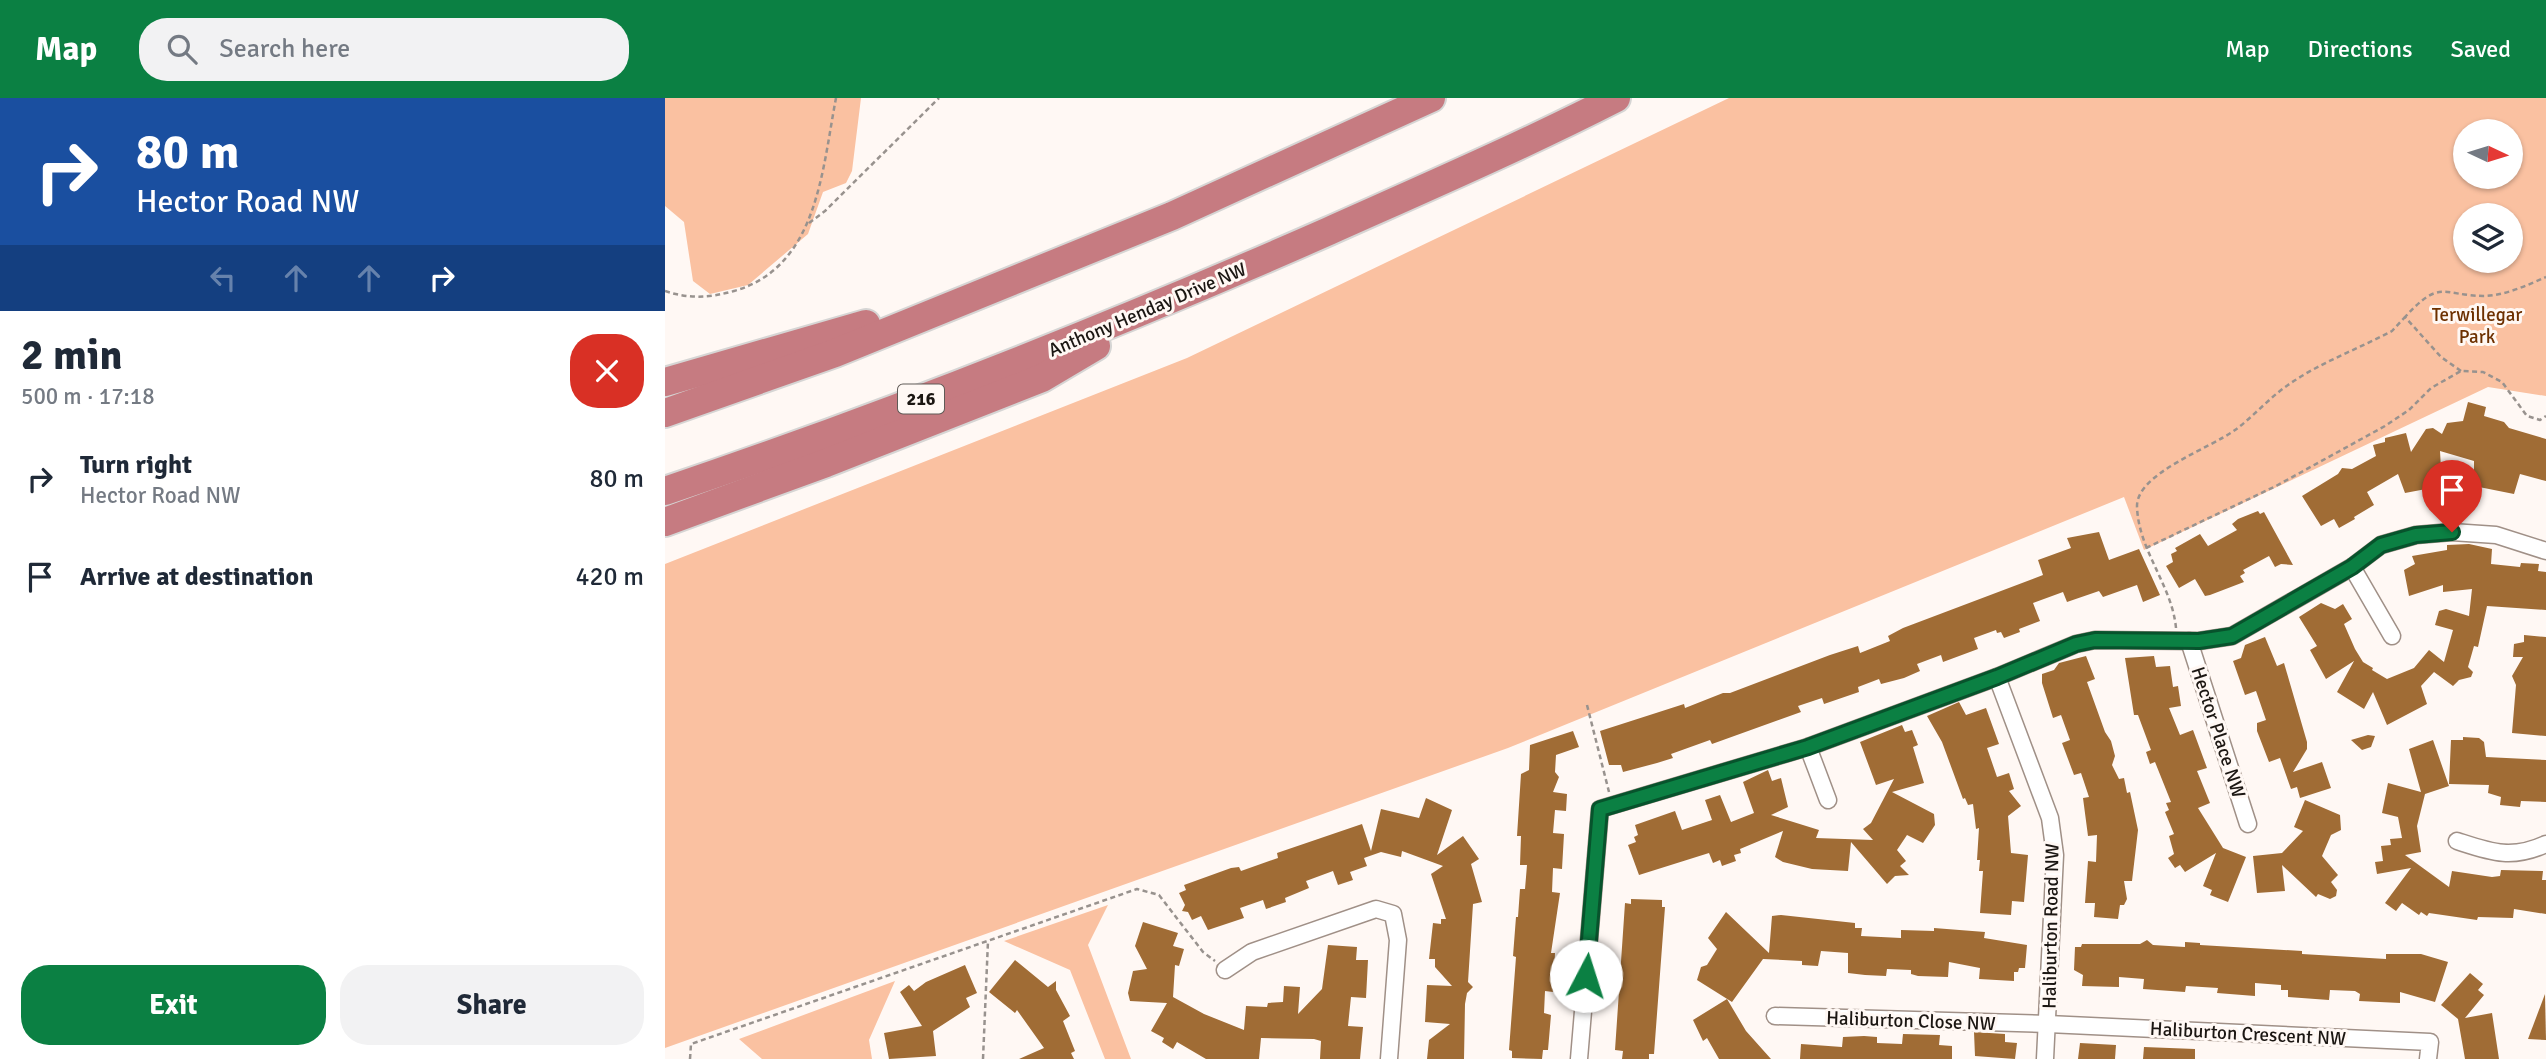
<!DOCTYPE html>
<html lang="en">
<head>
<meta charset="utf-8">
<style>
  body { margin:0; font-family:Signika,sans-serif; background:#f2f2f3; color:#1f2937; height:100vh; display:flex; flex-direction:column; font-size:26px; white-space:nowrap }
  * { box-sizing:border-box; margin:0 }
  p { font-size:23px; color:#747a83 }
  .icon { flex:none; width:38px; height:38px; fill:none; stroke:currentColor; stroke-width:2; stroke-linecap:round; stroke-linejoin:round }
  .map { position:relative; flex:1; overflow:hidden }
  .side { display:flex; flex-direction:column; background:#fff; width:665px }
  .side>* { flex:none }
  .banner { background:#1a4fa0; color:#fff; overflow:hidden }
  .needle { width:46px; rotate:94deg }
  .controls { position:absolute; left:1788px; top:21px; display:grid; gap:14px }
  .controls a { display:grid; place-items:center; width:70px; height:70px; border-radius:50%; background:#fff; box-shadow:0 2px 5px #0004; font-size:35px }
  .pin { position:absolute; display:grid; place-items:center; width:60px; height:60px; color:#fff; margin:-72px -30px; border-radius:50% 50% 50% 0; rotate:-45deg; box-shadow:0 0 7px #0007 }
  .pin .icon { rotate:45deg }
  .me { position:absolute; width:77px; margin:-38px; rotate:5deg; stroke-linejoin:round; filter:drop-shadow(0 0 5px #0008) }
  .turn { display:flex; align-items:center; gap:24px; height:147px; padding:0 21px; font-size:32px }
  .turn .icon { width:91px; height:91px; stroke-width:2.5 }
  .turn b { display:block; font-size:49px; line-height:60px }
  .lanes { display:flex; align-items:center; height:66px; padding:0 21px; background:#0003; justify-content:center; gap:35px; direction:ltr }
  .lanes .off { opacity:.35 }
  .round { display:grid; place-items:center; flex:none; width:74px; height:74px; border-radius:28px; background:#f2f2f3 }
  .head { display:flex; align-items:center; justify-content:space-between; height:119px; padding:0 21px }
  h1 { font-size:42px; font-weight:700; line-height:52px }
  .cta { display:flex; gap:14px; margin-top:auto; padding:14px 21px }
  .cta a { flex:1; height:80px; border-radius:28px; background:#0b8043; color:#fff; font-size:28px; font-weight:700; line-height:80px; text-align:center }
  .cta a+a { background:#f2f2f3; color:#1f2937 }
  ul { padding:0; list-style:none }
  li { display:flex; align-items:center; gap:21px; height:98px; padding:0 21px }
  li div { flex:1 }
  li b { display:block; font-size:26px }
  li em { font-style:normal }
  header { display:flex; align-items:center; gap:42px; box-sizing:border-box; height:98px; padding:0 35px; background:#0b8043; color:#fff }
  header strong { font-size:33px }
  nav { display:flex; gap:38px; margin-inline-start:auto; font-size:24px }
  .search { width:490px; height:63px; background:#f2f2f3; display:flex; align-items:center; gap:18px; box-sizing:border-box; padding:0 24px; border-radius:28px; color:#747a83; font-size:26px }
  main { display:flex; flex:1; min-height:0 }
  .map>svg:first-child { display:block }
  .green { fill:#fac1a1; fill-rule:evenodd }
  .building { fill:#a06c35 }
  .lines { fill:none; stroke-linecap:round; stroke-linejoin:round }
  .street-casing { stroke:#a09087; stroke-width:19 }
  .highway-casing { stroke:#d6d5d4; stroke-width:32 }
  .path { stroke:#98928e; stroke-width:2.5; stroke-dasharray:5 3.5; stroke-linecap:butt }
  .street { stroke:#fff; stroke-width:16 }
  .highway { stroke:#c67b81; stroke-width:28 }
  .route-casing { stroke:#07532c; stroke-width:18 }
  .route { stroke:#0b8043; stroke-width:12 }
  .labels { text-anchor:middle; stroke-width:6; stroke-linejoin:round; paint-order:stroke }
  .shield { fill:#fff8f4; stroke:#5f5a56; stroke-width:2 }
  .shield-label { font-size:18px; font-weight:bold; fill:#1b1612 }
  .street-label { font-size:19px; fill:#1b1612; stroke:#fff8f4 }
  .park-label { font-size:19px; fill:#6d3000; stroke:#fff8f4 }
</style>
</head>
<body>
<header>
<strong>Map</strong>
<div class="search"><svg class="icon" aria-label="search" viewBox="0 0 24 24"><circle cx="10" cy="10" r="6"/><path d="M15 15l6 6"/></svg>Search here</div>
<nav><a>Map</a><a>Directions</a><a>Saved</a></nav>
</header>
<main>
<section class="side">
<div class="banner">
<div class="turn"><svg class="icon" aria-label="right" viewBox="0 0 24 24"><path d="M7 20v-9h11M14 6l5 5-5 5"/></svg><div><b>80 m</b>Hector Road NW</div></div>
<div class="lanes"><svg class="icon off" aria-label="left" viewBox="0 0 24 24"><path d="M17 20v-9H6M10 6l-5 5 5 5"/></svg><svg class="icon off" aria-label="ahead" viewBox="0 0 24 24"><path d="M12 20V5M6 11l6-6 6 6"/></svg><svg class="icon off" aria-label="ahead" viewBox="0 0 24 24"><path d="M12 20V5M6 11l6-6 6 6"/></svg><svg class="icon" aria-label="right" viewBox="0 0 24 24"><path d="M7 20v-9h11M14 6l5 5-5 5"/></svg></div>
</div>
<div class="head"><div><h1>2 min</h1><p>500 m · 17:18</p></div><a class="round" style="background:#d93025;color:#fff"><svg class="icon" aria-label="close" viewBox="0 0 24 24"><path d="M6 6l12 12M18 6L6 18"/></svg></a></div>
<ul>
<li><svg class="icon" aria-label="right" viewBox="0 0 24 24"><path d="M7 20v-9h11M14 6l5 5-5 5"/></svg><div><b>Turn right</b><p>Hector Road NW</p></div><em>80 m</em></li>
<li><svg class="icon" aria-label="arrive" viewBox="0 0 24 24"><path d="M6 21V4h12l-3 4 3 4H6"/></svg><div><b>Arrive at destination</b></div><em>420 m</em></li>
</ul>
<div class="cta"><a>Exit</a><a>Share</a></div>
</section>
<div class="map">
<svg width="1881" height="961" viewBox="0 0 1881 961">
  <rect width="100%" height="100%" fill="#fff8f4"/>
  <g class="green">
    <path d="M0,0H196L187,73L181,85L158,94L143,136L83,187L45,196L28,183L19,124L0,108Z"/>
    <path d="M1064,0H1881V298L1823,289L1479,452L1459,399L843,650L0,950V466L522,260ZM1801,33H1846V79H1801ZM1801,117H1846V163H1801Z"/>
    <path d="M443,807L423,847L466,961H440L405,872L339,843Z"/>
    <path d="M230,883L204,942L207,961H97L74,941Z"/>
  </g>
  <g class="building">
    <path d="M1803,304L1821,309L1819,318L1839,324L1844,330L1881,341V383L1855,376L1849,396L1814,389L1810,388L1809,380V363L1775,353L1777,388L1740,395L1733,376L1702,394L1709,407L1689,419L1690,421L1674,430L1669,421L1656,428L1637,398L1673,376L1677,370L1687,371L1711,358L1708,347L1720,344V340L1741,335L1746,354L1761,331L1768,330L1777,336L1782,325L1798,323Z"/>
    <path d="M1593,413L1595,416L1599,414L1628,467L1616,466L1610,469L1604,458L1578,472L1580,475L1575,478L1579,484L1545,497L1540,498L1530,481L1514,490L1501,468L1508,464L1506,456L1512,453L1510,450L1535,436L1543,448L1572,432L1567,426L1573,421Z"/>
    <path d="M1434,434L1444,462L1474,451L1495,497L1478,504L1472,487L1438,499L1434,493L1402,504L1398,494L1368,505L1375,523L1354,531L1355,534L1339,540L1336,534L1332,535L1331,532L1309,540L1313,551L1278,564L1276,557L1252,566L1255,573L1239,580L1216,586L1214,581L1193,589L1194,594L1159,606L1157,600L1133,608L1136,614L1047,646L1045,642L1006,656L1008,660L992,665L958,674L956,667H944L935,633L1019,606L1020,610L1058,595H1065L1165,557L1193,548L1195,555L1225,543L1223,538L1238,530L1378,477L1373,462L1406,450L1402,440Z"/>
    <path d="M1804,446L1827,451L1826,466L1855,469L1856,465L1874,466L1873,473L1881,474V512L1822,508L1813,549L1809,548L1803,569L1808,574L1806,579L1794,582L1788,588L1769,574L1756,588L1762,606L1722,627L1708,594L1699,611L1672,594L1689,563L1661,581L1645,552L1652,548L1634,519L1656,505L1670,511L1678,506L1687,521L1679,526L1690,551L1698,564L1708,570L1707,572L1722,581L1749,570L1764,552L1779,564L1788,532L1770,527L1774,513L1781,511L1804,518L1807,491L1778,494V487L1744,498L1739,472L1750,466L1747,458L1782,452V447Z"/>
    <path d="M1859,537L1881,539V638L1847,635L1851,587L1847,578L1858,559H1848L1849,546L1859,544Z"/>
    <path d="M1600,539L1612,568L1619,565L1642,644V651L1628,674L1657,664L1666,690L1635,700L1632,689L1626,691L1615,660L1604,664L1592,633V625L1601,622L1591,593L1580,597L1568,563L1576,560L1580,547Z"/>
    <path d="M1421,558L1430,581L1422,584L1440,634L1446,643L1450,658L1447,667L1454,681L1459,680L1462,695L1465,694L1473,732L1467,783H1459L1462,801L1459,807H1455L1453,821L1429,819L1430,805H1420L1423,763L1431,764L1432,737L1423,738L1418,700L1424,699L1416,675L1409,677L1397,645L1405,642L1396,617L1388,620L1377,585V576L1389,572L1394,565Z"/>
    <path d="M1489,558L1491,569L1505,568L1508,589L1513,588L1516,608L1504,610L1515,637L1528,632L1542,670L1532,673L1545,705L1533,710L1558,750L1581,759L1563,804L1545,797L1547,792L1538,788L1551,755L1520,774L1515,767L1510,770L1503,760L1509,756L1504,738L1509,736L1500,714L1504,712L1501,705L1506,704L1490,664L1485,666L1481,654L1486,652L1473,617H1469L1460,560Z"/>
    <path d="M1294,604L1301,617L1321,610L1334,646L1322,650L1332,679L1344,675L1349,691L1344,693L1356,708L1343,718L1346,755L1363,757L1359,804L1347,803L1346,817L1315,815L1318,773H1314L1315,762H1312L1314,730L1311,731L1308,706L1303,707L1300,700L1298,701L1277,644L1262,618Z"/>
    <path d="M1237,627L1240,634L1247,632L1253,647L1248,649L1259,685L1227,694L1269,716L1270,727L1258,745L1242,737L1232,752L1241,763L1235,768L1244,777L1230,778L1222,786L1186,744L1183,773L1147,771L1118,764L1110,759L1118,733L1075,751L1076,755L1069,757L1071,763L1057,768L1055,762L1048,765L1044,755L974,777L963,747L971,744L969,739L973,737L970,727L1010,713L1017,732L1047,722L1040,702L1055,697L1066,724L1089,715L1078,684L1103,672L1107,683L1116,680L1123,709L1106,717L1154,732L1151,740L1208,742L1198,731L1206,725L1229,681L1211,687L1195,644Z"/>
    <path d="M908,633L914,649L891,657L890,674L894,679L888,694L902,696L901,713L890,712L888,735L899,736L897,771L888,770L887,794L895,795L886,855H890L888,894L880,893L879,915L886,917L883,952H878L877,961L847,960V953L844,952L851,859L848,858L851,819H853L855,791H860L862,767H855L856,738H852L856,676L864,672L865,647Z"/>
    <path d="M1703,637L1710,638L1706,649L1697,652L1686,642Z"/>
    <path d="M1798,639L1814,640L1819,644L1821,659L1881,662V704L1856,703L1855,709L1835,707L1836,699L1823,695L1824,687L1784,686L1786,642H1798Z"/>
    <path d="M1768,642L1784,688L1760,696L1752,728L1756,754L1740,757L1784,789L1787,773L1827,779L1835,778L1836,772L1878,773L1877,782H1881V816L1849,811L1848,820L1813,819L1812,822L1764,815L1762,818L1756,814L1754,817L1737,805L1731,813L1720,805L1746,770L1712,776L1710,764L1718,763L1716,748L1726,747L1725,741L1737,740L1733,719L1717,715L1723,685L1756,694L1744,651Z"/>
    <path d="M761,700L787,712L772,757L798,738L814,761L806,766L817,804L808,806L803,884L808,889L802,895L800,906L799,961H762L764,942L785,926L760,924L762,887L787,888L770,869V861H764L768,825L776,826V821H781L766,776L778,768L737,753L736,759L716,754L699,760L702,768L685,774L688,782L673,787L668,773L641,783L644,790L620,800L621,804L601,811L598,802L575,810L579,820L543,832L536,818L527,822L523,814L517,813L520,807L514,795L521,792L519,787L566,770L574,769L576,773L613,760L612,755L697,726L706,753L716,711L754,720Z"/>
    <path d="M1640,702L1675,717L1676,732L1666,737L1657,758L1673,777L1666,784L1672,792L1671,798L1665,801L1653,796L1651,799L1617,767L1620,793L1592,795L1588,758L1617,755L1638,733L1629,729Z"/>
    <path d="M966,801L997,802V809H1000L989,956H984V961H957L958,953L950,952L960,805L966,806Z"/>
    <path d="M1061,814L1104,855L1107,818L1116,817L1190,825V830H1197L1196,838L1236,840V832L1269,833V830L1320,834L1319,840L1362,847L1360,870H1354L1353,874H1349V883L1314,881L1315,870L1284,864L1283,879L1253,878L1246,876V872L1222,871L1221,878L1200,877L1183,875V855L1156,853L1153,868L1137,867V863L1098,861L1067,904L1032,882L1036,869L1042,867L1052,851L1043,840Z"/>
    <path d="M478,824L513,835L508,848L519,851L514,868L510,867L508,899L539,916L579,932L581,908L602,909L603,905L618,904L619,888L635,889L633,916L657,891L663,847L692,849L691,862H703L701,900L686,899L683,928L698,929L695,961H655L656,943L649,941L596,940L594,961H541L512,944L508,951L497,944L499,940L486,933L502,905L465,903L463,895L468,873L482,871L470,848Z"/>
    <path d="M1482,842L1488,847L1520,849V844L1535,845V847L1637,853V856L1721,861V856H1756L1783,864L1770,904L1735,894V905L1694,903L1695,896L1690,893L1665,892L1664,902L1623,899V892H1616V887L1590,885V898L1552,895L1553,890L1521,888L1520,894L1478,891L1479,881L1454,879V889L1417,888L1418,877L1409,872L1410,849H1416L1417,846H1475Z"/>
    <path d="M350,862L383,889L391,883V892L405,918L398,923L410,953L406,955L409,961H354L379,950L352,912L350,915L324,894Z"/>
    <path d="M300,867L312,895L301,900L305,909L268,933L271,958L224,961L219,935L257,928L235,894L244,887L249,893L261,884Z"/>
    <path d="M1805,875L1818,886L1813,892L1819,897L1800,920L1827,915L1834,961H1800L1793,921L1776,907Z"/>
    <path d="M1880,896L1881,942L1863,941Z"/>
    <path d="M1062,901L1081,933L1106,961H1054L1042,940L1038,943L1028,922Z"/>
    <path d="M1309,934L1340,936V944L1352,945L1350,961L1310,958Z"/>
    <path d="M1238,936L1275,937L1274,947L1287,948V961H1135L1136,946L1177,949L1178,939L1199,938L1212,939V945L1237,946Z"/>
    <path d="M1415,945L1451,947L1450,961H1413Z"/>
    <path d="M1479,949L1530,951V961H1478Z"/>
  </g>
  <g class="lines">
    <g class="street-casing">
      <g id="street">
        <path d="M1687,469L1727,538"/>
        <path d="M1524,543L1583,726"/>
        <path d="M1332,579L1385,720L1390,757L1380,961"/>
        <path d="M1143,649L1163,702"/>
        <path d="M1792,743C1826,754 1846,762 1881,746"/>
        <path d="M560,872L587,854L711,811L728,816L733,842L724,961"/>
        <path d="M1110,918L1383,926L1765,944L1763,961"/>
        <path d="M914,961L935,711L1143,649L1332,579L1411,546L1430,542L1534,543L1567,538L1687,469L1716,447L1751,437L1787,434L1831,437L1881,453"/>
      </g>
    </g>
    <g class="highway-casing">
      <g id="highway">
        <path d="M0,284L201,226"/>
        <path d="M0,315L170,255L507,118L766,0"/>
        <path d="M0,393C225,317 446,229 664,133C760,90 857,48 951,0"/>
        <path d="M0,424L161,365L377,280L431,248"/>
      </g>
    </g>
    <g class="path">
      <path d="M144,125L160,113L274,0"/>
      <path d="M0,193C24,201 44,200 69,193C153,169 157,72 171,0"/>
      <path d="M1796,273L1776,259L1740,219C1775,181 1776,197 1818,198C1839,198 1863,187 1881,179"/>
      <path d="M1481,450L1611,388L1720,328L1744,312L1766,290L1796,273L1818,274L1837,284L1862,318L1875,322L1881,318"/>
      <path d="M1511,530C1507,487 1473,452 1472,408C1472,375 1546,350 1570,332C1588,319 1604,300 1623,287C1654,265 1693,251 1727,233L1740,219"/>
      <path d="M922,607L944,694"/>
      <path d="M25,961L26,946L472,791L494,797L538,854L550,863"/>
      <path d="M318,961L323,843"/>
    </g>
    <use href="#street" class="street"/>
    <use href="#highway" class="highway"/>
  </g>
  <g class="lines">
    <g class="route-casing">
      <path id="route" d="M921,878L935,711L1143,649L1332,579L1411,546L1430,542L1534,543L1567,538L1687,469L1716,447L1751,437L1787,434"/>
    </g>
    <use href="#route" class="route"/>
  </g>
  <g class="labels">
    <rect class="shield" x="233" y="286.5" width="46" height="29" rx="5"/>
    <g class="shield-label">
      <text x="256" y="307">216</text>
    </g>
    <g class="street-label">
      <text transform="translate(482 211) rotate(-23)" y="7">Anthony Henday Drive NW</text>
      <text transform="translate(1554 634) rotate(72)" y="7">Hector Place NW</text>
      <text transform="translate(1385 828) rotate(-89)" y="7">Haliburton Road NW</text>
      <text transform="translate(1246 922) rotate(2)" y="7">Haliburton Close NW</text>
      <text transform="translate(1583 935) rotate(3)" y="7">Haliburton Crescent NW</text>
    </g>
    <g class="park-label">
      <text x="1812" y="223">Terwillegar<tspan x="1812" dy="22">Park</tspan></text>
    </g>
  </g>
</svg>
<div class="controls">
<a><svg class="needle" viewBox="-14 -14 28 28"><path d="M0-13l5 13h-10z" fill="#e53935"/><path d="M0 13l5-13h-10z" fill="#747a83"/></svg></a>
<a><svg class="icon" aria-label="layers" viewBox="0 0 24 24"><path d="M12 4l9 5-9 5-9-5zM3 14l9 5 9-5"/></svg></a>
</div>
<div class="pin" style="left:1787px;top:434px;background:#d93025"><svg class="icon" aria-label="arrive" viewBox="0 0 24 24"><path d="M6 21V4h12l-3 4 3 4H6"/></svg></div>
<svg class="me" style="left:921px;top:878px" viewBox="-20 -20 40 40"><circle r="19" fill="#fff"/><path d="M0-13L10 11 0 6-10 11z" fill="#0b8043"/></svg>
</div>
</main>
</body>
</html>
